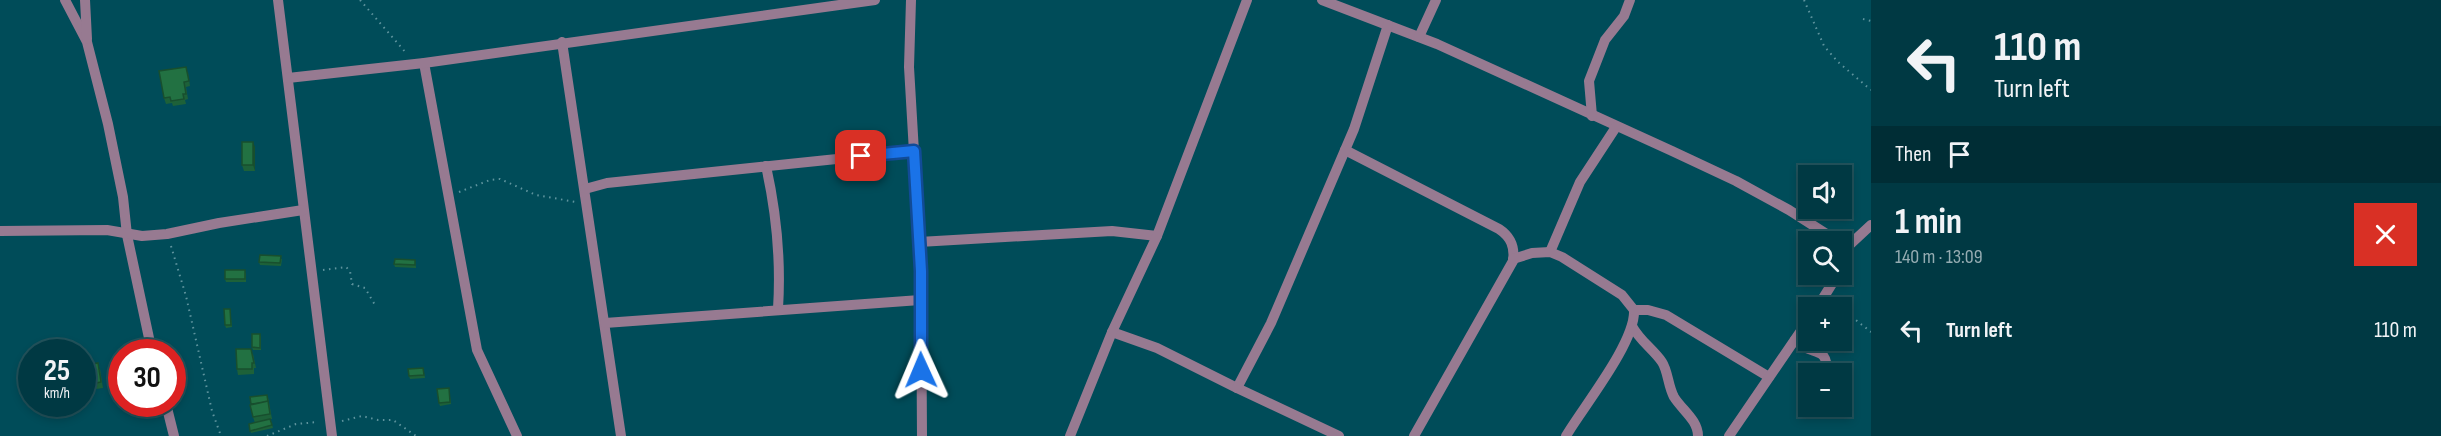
<!DOCTYPE html>
<html lang="en">
<head>
<meta charset="utf-8">
<style>
  body { margin:0; font-family:"Sofia Sans Condensed",sans-serif; background:#0e444e; color:#f1f3f6; height:100vh; display:flex; flex-direction:column; font-size:22px; white-space:nowrap }
  * { box-sizing:border-box; margin:0 }
  p { font-size:20px; color:#95acb2 }
  .icon { flex:none; width:33px; height:33px; fill:none; stroke:currentColor; stroke-width:2; stroke-linecap:round; stroke-linejoin:round }
  .map { position:relative; flex:1; overflow:hidden }
  .side { display:flex; flex-direction:column; background:#003943; width:570px }
  .side>* { flex:none }
  .banner { background:#003943; color:#f1f3f6; overflow:hidden }
  .tools { position:absolute; left:1798px; top:165px; display:grid; gap:12px }
  .tools a { display:grid; place-items:center; width:54px; height:54px; border-radius:0px; background:#003943; box-shadow:0 3px 9px #0003,0 0 0 2px #22535c; font-size:30px }
  .speed { position:absolute; left:18px; top:339px; display:flex; gap:12px; font-size:30px; font-weight:700; text-align:center }
  .speed>* { display:grid; place-content:center; width:78px; height:78px; border-radius:50%; background:#003943; box-shadow:0 3px 9px #0003,0 0 0 2px #22535c; line-height:1 }
  .speed small { font-size:15px; font-weight:400 }
  .speed .limit { border:9px solid #d22; background:#fff; color:#111 }
  .pin { position:absolute; display:grid; place-items:center; width:51px; height:51px; color:#fff; margin:-26px; border-radius:12px; box-shadow:0 3px 9px #0006 }
  .me { position:absolute; width:66px; margin:-33px; rotate:359deg; stroke-linejoin:round; filter:drop-shadow(0 0 4px #0008) }
  .turn { display:flex; align-items:center; gap:21px; height:126px; padding:0 24px; font-size:27px }
  .turn .icon { width:78px; height:78px; stroke-width:2.5 }
  .turn b { display:block; font-size:42px; line-height:51px }
  .then { display:flex; align-items:center; height:57px; padding:0 24px; background:#0003; gap:12px; font-size:22px }
  .round { display:grid; place-items:center; flex:none; width:63px; height:63px; border-radius:0px; background:#0e444e }
  .headline { display:flex; align-items:center; justify-content:space-between; height:102px; padding:0 24px }
  h1 { font-size:36px; font-weight:700; line-height:45px }
  ul { padding:0; list-style:none }
  li { display:flex; align-items:center; gap:18px; height:90px; padding:0 24px }
  li div { flex:1 }
  li b { display:block; font-size:22px }
  li em { font-style:normal }
  main { display:flex; flex:1; min-height:0 }
  .map>svg:first-child { display:block }
  .lines { fill:none; stroke-linecap:round; stroke-linejoin:round }
  .path { stroke:#5e949e; stroke-width:2; stroke-dasharray:1.5 4.5; stroke-linecap:butt }
  .minor { stroke:#977a91; stroke-width:10 }
  .wall { fill:#1d6139 }
  .shaded-wall { fill:#184f2e }
  .building { fill:#227142; stroke:#184f2e; stroke-width:1.5 }
  .route-casing { stroke:#114b97; stroke-width:15 }
  .route { stroke:#1a73e8; stroke-width:10 }
</style>
</head>
<body>
<main>
<div class="map">
<svg width="1871" height="436" viewBox="0 0 1871 436">
  <rect width="100%" height="100%" fill="#004c59"/>
  <g class="lines">
    <g class="path">
      <path d="M360,0L407,54"/>
      <path d="M1804,0L1824,46L1838,62L1871,90"/>
      <path d="M1863,19L1871,21"/>
      <path d="M459,192L490,180L500,179L536,195L576,202"/>
      <path d="M171,246L186,296L212,411L221,436"/>
      <path d="M323,270L346,267L350,271L352,284L365,288L375,305"/>
      <path d="M1842,309L1871,332"/>
      <path d="M342,421L362,416L378,420H393L416,436"/>
      <path d="M267,436L296,424L318,422"/>
    </g>
    <g class="minor">
      <path d="M65,0L87,42L108,124L123,197L127,235L152,352"/>
      <path d="M85,0L87,39"/>
      <path d="M278,0L332,436"/>
      <path d="M911,0L909,67L921,271L922,436"/>
      <path d="M1322,0L1437,44L1672,151L1736,181L1789,210L1839,242"/>
      <path d="M1419,37L1436,0"/>
      <path d="M562,42L621,436"/>
      <path d="M424,63L477,350L517,436"/>
      <path d="M288,78L424,63L875,0"/>
      <path d="M1592,116L1589,81L1605,40L1624,16L1630,0"/>
      <path d="M1345,150L1499,229C1511,237 1515,247 1513,261L1414,436"/>
      <path d="M766,166C776,211 781,262 778,309"/>
      <path d="M585,189L607,183L914,151"/>
      <path d="M0,231L107,230L142,236L167,234L219,223L303,210"/>
      <path d="M919,242L1112,231L1157,236"/>
      <path d="M1842,245L1844,250L1842,264"/>
      <path d="M1844,250L1871,225"/>
      <path d="M1550,252L1580,182L1616,127"/>
      <path d="M1513,259L1532,253L1550,252L1562,257L1622,295L1634,310C1636,342 1583,407 1566,436"/>
      <path d="M1817,308L1838,274"/>
      <path d="M1634,310H1648L1666,315L1769,377"/>
      <path d="M605,323L920,300"/>
      <path d="M1632,326C1640,341 1653,349 1662,362C1668,371 1668,386 1674,397C1682,410 1698,420 1698,436"/>
      <path d="M1112,332L1157,348L1237,388L1339,436"/>
      <path d="M1795,340C1812,358 1828,343 1827,374"/>
      <path d="M1237,388L1271,323L1354,129L1388,25"/>
      <path d="M166,404L174,436"/>
      <path d="M1070,436L1112,332L1157,236L1247,0"/>
      <path d="M1729,436L1809,319"/>
    </g>
  </g>
  <g class="wall">
    <path d="M188,72L190,86L186,87L188,99L185,100L186,104L173,106L172,103L166,104L164,98Z"/>
    <path d="M255,147V171H244L242,165Z"/>
    <path d="M282,259L281,266L260,265L259,262Z"/>
    <path d="M415,260L416,268L395,267L394,264Z"/>
    <path d="M246,273V282H226L225,279Z"/>
    <path d="M230,309L232,327L226,328L225,325Z"/>
    <path d="M260,334L261,337V350H253L252,347Z"/>
    <path d="M253,354L256,368H254V374L238,375L237,369Z"/>
    <path d="M82,366L100,369L103,388L82,391Z"/>
    <path d="M423,368L425,378L410,379L409,376Z"/>
    <path d="M449,388L451,404L440,406L439,403Z"/>
    <path d="M268,397L272,419H270L273,428L251,433L249,424L265,420L255,423L253,417Z"/>
    <path d="M71,404L73,412L50,416L48,410Z"/>
  </g>
  <path class="shaded-wall" d="M253,142L255,147V171L253,165Z"/>
  <g class="building">
    <path d="M186,67L189,81L184,82L186,94H183L184,99L171,101L170,97L164,98L159,71Z"/>
    <rect x="242" y="142" width="11" height="23"/>
    <path d="M260,255L281,256L280,263L259,262Z"/>
    <path d="M395,259L415,260V265L394,264Z"/>
    <rect x="225" y="270" width="20" height="9"/>
    <path d="M224,309H230L231,325H225Z"/>
    <path d="M252,334H260V348L252,347Z"/>
    <path d="M236,349H251L254,363H252V369H237Z"/>
    <path d="M98,363L101,382L82,386V366Z"/>
    <path d="M423,368L424,375L409,376L408,369Z"/>
    <path d="M449,388L450,402L439,403L437,389Z"/>
    <path d="M267,395L268,402L251,404L250,397Z"/>
    <path d="M268,401L270,414L253,417L250,405Z"/>
    <path d="M47,404H70L71,407L48,410Z"/>
    <path d="M270,419L272,425L250,431L249,424Z"/>
  </g>
  <g class="lines">
    <g class="route-casing">
      <path id="route" d="M861,156L914,151L921,271V370"/>
    </g>
    <use href="#route" class="route"/>
  </g>
</svg>
<div class="tools">
<a><svg class="icon" aria-label="sound" viewBox="0 0 24 24"><path d="M4 9h4l5-4v14l-5-4H4zM17 9q2 3 0 6"/></svg></a>
<a><svg class="icon" aria-label="search" viewBox="0 0 24 24"><circle cx="10" cy="10" r="6"/><path d="M15 15l6 6"/></svg></a>
<a>+</a>
<a>−</a>
</div>
<div class="speed"><div>25<small>km/h</small></div><div class="limit">30</div></div>
<div class="pin" style="left:861px;top:156px;background:#d93025"><svg class="icon" aria-label="arrive" viewBox="0 0 24 24"><path d="M6 21V4h12l-3 4 3 4H6"/></svg></div>
<svg class="me" style="left:921px;top:370px" viewBox="-20 -20 40 40"><path d="M0-17L14 15 0 8-14 15z" fill="#1a73e8" stroke="#fff" stroke-width="4"/></svg>
</div>
<section class="side">
<div class="banner">
<div class="turn"><svg class="icon" aria-label="left" viewBox="0 0 24 24"><path d="M17 20v-9H6M10 6l-5 5 5 5"/></svg><div><b>110 m</b>Turn left</div></div>
<div class="then">Then<svg class="icon" aria-label="arrive" viewBox="0 0 24 24"><path d="M6 21V4h12l-3 4 3 4H6"/></svg></div>
</div>
<div class="headline"><div><h1>1 min</h1><p>140 m · 13:09</p></div><a class="round" style="background:#d93025;color:#fff"><svg class="icon" aria-label="close" viewBox="0 0 24 24"><path d="M6 6l12 12M18 6L6 18"/></svg></a></div>
<ul>
<li><svg class="icon" aria-label="left" viewBox="0 0 24 24"><path d="M17 20v-9H6M10 6l-5 5 5 5"/></svg><div><b>Turn left</b></div><em>110 m</em></li>
</ul>
</section>
</main>
</body>
</html>
